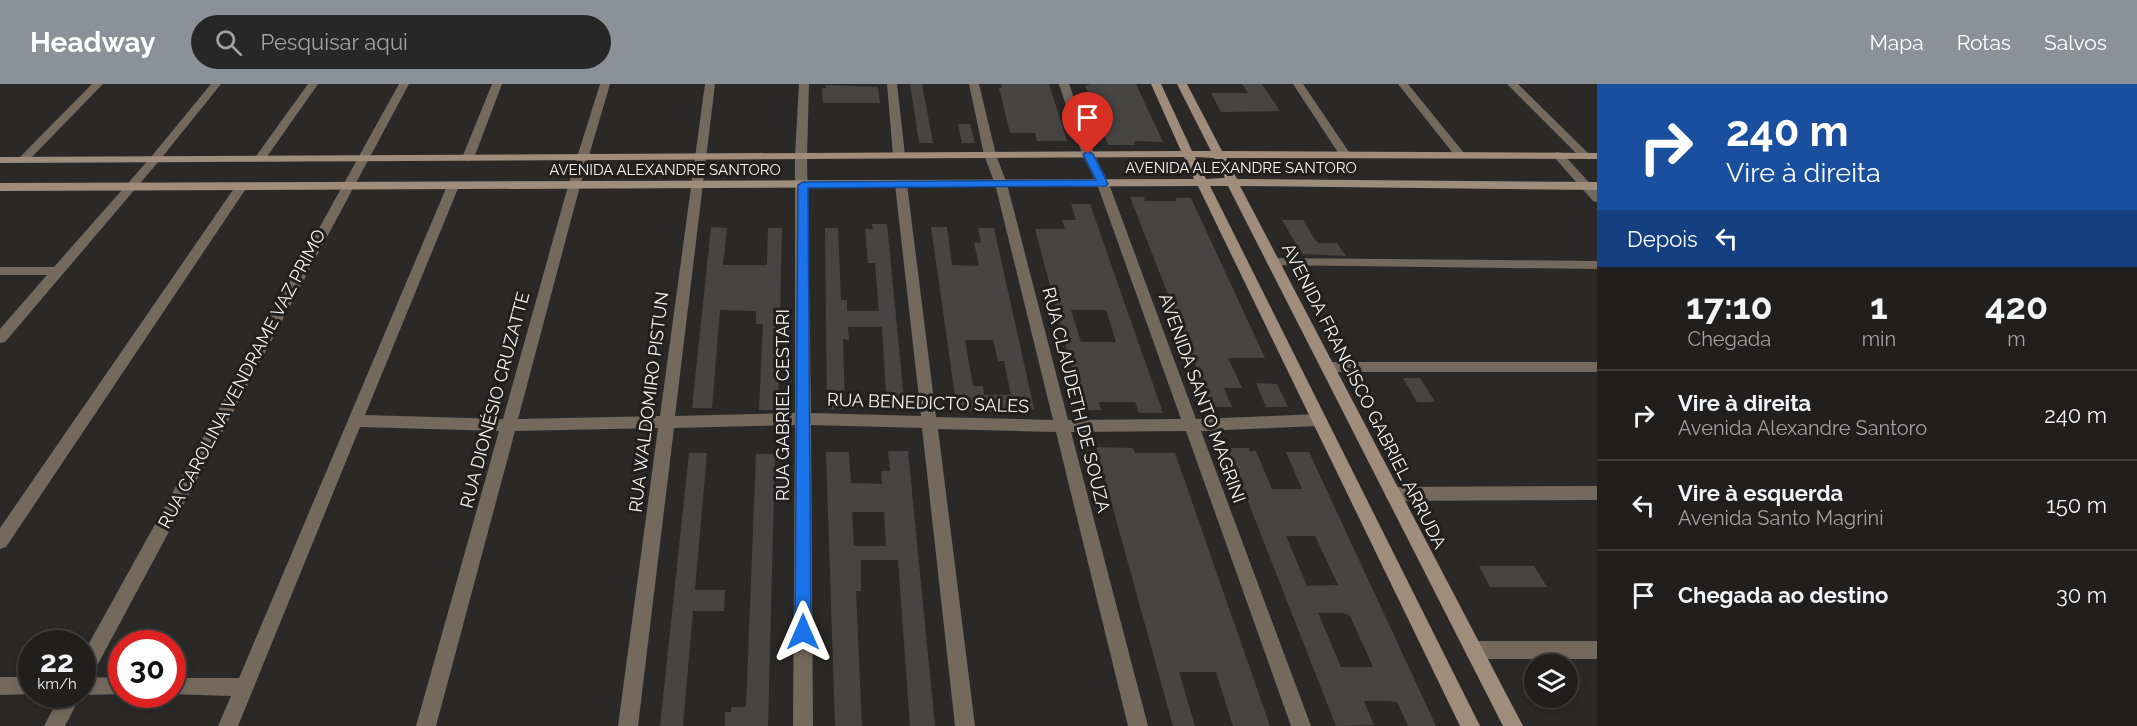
<!DOCTYPE html>
<html lang="pt">
<head>
<meta charset="utf-8">
<style>
  body { margin:0; font-family:Raleway,sans-serif; background:#282727; color:#f1f3f6; height:100vh; display:flex; flex-direction:column; font-size:22px; white-space:nowrap }
  * { box-sizing:border-box; margin:0 }
  p { font-size:20px; color:#a2a2a4 }
  .icon { flex:none; width:33px; height:33px; fill:none; stroke:currentColor; stroke-width:2; stroke-linecap:round; stroke-linejoin:round }
  .map { position:relative; flex:1; overflow:hidden }
  .sheet { display:flex; flex-direction:column; background:#201f1e; width:540px }
  .sheet>* { flex:none }
  .top-card { background:#1a4fa0; color:#fff; overflow:hidden }
  .controls { position:absolute; left:1524px; top:570px; display:grid; gap:12px }
  .controls a { display:grid; place-items:center; width:54px; height:54px; border-radius:50%; background:#201f1e; box-shadow:0 3px 9px #0003,0 0 0 2px #3d3d3c; font-size:30px }
  .speed { position:absolute; left:18px; top:546px; display:flex; gap:12px; font-size:30px; font-weight:700; text-align:center }
  .speed>* { display:grid; place-content:center; width:78px; height:78px; border-radius:50%; background:#201f1e; box-shadow:0 3px 9px #0003,0 0 0 2px #3d3d3c; line-height:1 }
  .speed small { font-size:15px; font-weight:400 }
  .speed .limit { border:9px solid #d22; background:#fff; color:#111 }
  .pin { position:absolute; display:grid; place-items:center; width:51px; height:51px; color:#fff; margin:-62px -26px; border-radius:50% 50% 50% 0; rotate:-45deg; box-shadow:0 0 6px #0007 }
  .pin .icon { rotate:45deg }
  .me { position:absolute; width:66px; margin:-33px; rotate:0deg; stroke-linejoin:round; filter:drop-shadow(0 0 4px #0008) }
  .turn { display:flex; align-items:center; gap:21px; height:126px; padding:0 30px; font-size:27px }
  .turn .icon { width:78px; height:78px; stroke-width:2.5 }
  .turn b { display:block; font-size:42px; line-height:51px }
  .then { display:flex; align-items:center; height:57px; padding:0 30px; background:#0003; gap:12px; font-size:22px }
  .eta { display:flex; justify-content:space-evenly; align-items:center; height:102px; text-align:center }
  .eta b { font-size:36px; font-weight:700; line-height:42px }
  ul { padding:0; list-style:none }
  li { display:flex; align-items:center; gap:18px; height:90px; padding:0 30px; border-top:2px solid #3d3d3c }
  li div { flex:1 }
  li b { display:block; font-size:22px }
  li em { font-style:normal }
  header { display:flex; align-items:center; gap:36px; box-sizing:border-box; height:84px; padding:0 30px; background:#8c9099; color:#fff }
  header strong { font-size:28px }
  nav { display:flex; gap:33px; margin-inline-start:auto; font-size:21px }
  .search { width:420px; height:54px; background:#282727; display:flex; align-items:center; gap:15px; box-sizing:border-box; padding:0 21px; border-radius:33px; color:#a2a2a4; font-size:22px }
  main { display:flex; flex:1; min-height:0 }
  .map>svg:first-child { display:block }
  .building { fill:#474543; fill-rule:evenodd }
  .lines { fill:none; stroke-linecap:round; stroke-linejoin:round }
  .street { fill:#75695e; fill-rule:evenodd }
  .secondary { fill:#9f8c7b; fill-rule:evenodd }
  .route { fill:#1a73e8; stroke:#114b97; stroke-width:1.5 }
  .labels { text-anchor:middle; stroke-width:6; stroke-linejoin:round; paint-order:stroke }
  .far-street-label { font-size:15px; fill:#f4f3f2; stroke:#21201e }
  .street-label { font-size:18px; fill:#f4f3f2; stroke:#21201e }
</style>
</head>
<body>
<header>
<strong>Headway</strong>
<div class="search"><svg class="icon" aria-label="search" viewBox="0 0 24 24"><circle cx="10" cy="10" r="6"/><path d="M15 15l6 6"/></svg>Pesquisar aqui</div>
<nav><a>Mapa</a><a>Rotas</a><a>Salvos</a></nav>
</header>
<main>
<div class="map">
<svg width="1597" height="642" viewBox="0 0 1597 642">
  <rect width="100%" height="100%" fill="#2b2928"/>
  <g class="building">
    <path d="M910,0H922L933,59H919Z"/>
    <path d="M1001,0H1049L1067,57H1037L1035,49H1010L999,4H1002Z"/>
    <path d="M1091,0H1136L1163,58L1134,57L1135,61H1108L1085,2Z"/>
    <path d="M1242,0H1262L1280,27L1221,28L1211,9H1248Z"/>
    <path d="M826,1L878,3L880,19H823L822,4H826Z"/>
    <path d="M958,40H970L975,59H962Z"/>
    <path d="M1130,113H1144L1145,117H1177L1175,114H1191L1265,274H1228L1242,304H1224L1232,323H1212Z"/>
    <path d="M1071,120H1090L1163,329H1139L1135,318H1099L1101,326H1083L1035,145H1065L1062,136H1076ZM1071,226H1106L1116,258H1081Z"/>
    <path d="M1282,136H1303L1315,156L1319,159H1337L1346,172L1302,170Z"/>
    <path d="M872,140H887L905,325H887L882,243H848L849,256L843,255L845,325H827L825,144H838L841,216H847V227H879L875,179H868L865,145H873Z"/>
    <path d="M711,143L727,144L723,181H767L768,144H782L778,326H759L763,240H756V227L720,226L712,324H692Z"/>
    <path d="M931,143H947L952,181L979,182L974,158L981,159L978,144H994L1034,325H1014L1015,329L957,326ZM965,256H993L998,277H1004L1011,311H984L983,302H973Z"/>
    <path d="M1403,294H1420L1435,318H1417Z"/>
    <path d="M1256,299L1277,300L1288,323H1266Z"/>
    <path d="M1096,363L1133,364L1135,369H1175L1270,642H1233L1216,588H1179L1195,642H1173Z"/>
    <path d="M1227,364H1249L1250,367H1256L1272,405H1302L1286,368H1309L1436,642H1408L1397,618L1387,617H1364L1374,641L1336,642ZM1286,452H1315L1338,501L1307,502ZM1318,529H1343L1350,532L1373,583H1341Z"/>
    <path d="M888,367H908L935,642H910L898,476H861V507H856L862,642H835L826,368H849L851,399L882,400L881,387H890ZM852,428H884L886,462H854Z"/>
    <path d="M689,369H707L695,506H725L724,527H693L683,642H660Z"/>
    <path d="M756,370H775L768,642H725V628H731V623H746Z"/>
    <path d="M1479,482H1534L1547,503H1490Z"/>
  </g>
  <g class="lines">
    <g class="street">
      <path d="M92,0H103L27,78H19V74Z"/>
      <path d="M211,0H221L159,77L5,258L0,259V245L47,191H0V183H54L151,73Z"/>
      <path d="M308,0H318L264,77H256L254,75Z"/>
      <path d="M399,0H409L91,593L122,594V610H126L81,611L65,642H44L61,610H82V572Z"/>
      <path d="M492,0H502L474,74L468,77L464,76L462,74Z"/>
      <path d="M600,0H610L580,102L518,335L660,332L705,0H715L675,332L795,329V72L799,0H809L807,72L811,329L921,332L895,100L901,96L907,100L936,333L1053,336L995,100L984,71L969,0H979L996,71L1007,100L1068,336L1181,335L1097,100L1082,70L1059,0H1069L1094,70L1109,100L1196,335L1319,330L1324,332L1327,336L1324,340L1319,342L1201,347L1311,642H1291L1186,347L1071,348L1148,642H1128L1056,348L938,345L975,642H955L922,344L811,341L813,642H793L795,341L674,344L638,642H618L658,344L515,347L436,642H416L499,347L360,343L238,642H218L231,612L168,610H172V594H239L447,102L453,98L459,102L365,331L503,335L568,102Z"/>
      <path d="M887,0H897L905,71L899,74L893,71Z"/>
      <path d="M1293,0H1303L1351,71L1349,73H1341Z"/>
      <path d="M1398,0H1408L1464,69V73H1456Z"/>
      <path d="M1507,0H1518L1589,70V74H1581Z"/>
      <path d="M1558,68L1562,69L1597,107V118L1593,117L1554,73V69Z"/>
      <path d="M241,99L247,103L6,463L0,465V444L237,100Z"/>
      <path d="M1273,174L1597,177V185L1268,181L1267,178Z"/>
      <path d="M1327,278H1597V288H1327L1320,283Z"/>
      <path d="M1597,402V416L1393,417L1387,415L1385,410L1387,405L1393,403Z"/>
      <path d="M1474,557H1597V575H1474L1467,572L1465,566L1467,560Z"/>
      <path d="M0,593H32V610H34L0,611Z"/>
    </g>
    <path class="secondary" d="M1151,0H1161L1192,67H1211L1177,0H1187L1222,67L1597,69V75L1226,74L1237,95L1597,98V106L1240,102L1523,642H1503L1228,102H1210L1480,642H1460L1198,102L0,107V99L1194,95L1184,73L0,79V73L1181,67ZM1195,73L1214,74L1225,94L1206,95Z"/>
  </g>
  <path class="route" d="M1088,67L1093,70L1108,100L1106,102L808,104L811,548L809,553L803,555L797,553L795,548L798,101L803,98L1096,96L1083,70Z"/>
  <g class="labels">
    <g class="far-street-label">
      <text x="1241" y="89">AVENIDA ALEXANDRE SANTORO</text>
      <text x="665" y="91">AVENIDA ALEXANDRE SANTORO</text>
    </g>
    <g class="street-label">
      <text transform="translate(242 295) rotate(-62)" y="6">RUA CAROLINA VENDRAME VAZ PRIMO</text>
      <text transform="translate(1364 312) rotate(63)" y="6">AVENIDA FRANCISCO GABRIEL ARRUDA</text>
      <text transform="translate(1202 314) rotate(70)" y="6">AVENIDA SANTO MAGRINI</text>
      <text transform="translate(495 316) rotate(-75)" y="6">RUA DIONÉSIO CRUZATTE</text>
      <text transform="translate(1076 316) rotate(76)" y="6">RUA CLAUDETH DE SOUZA</text>
      <text transform="translate(649 318) rotate(-83)" y="6">RUA WALDOMIRO PISTUN</text>
      <text transform="translate(928 319) rotate(2)" y="6">RUA BENEDICTO SALES</text>
      <text transform="translate(783 321) rotate(-90)" y="6">RUA GABRIEL CESTARI</text>
    </g>
  </g>
</svg>
<div class="controls">
<a><svg class="icon" aria-label="layers" viewBox="0 0 24 24"><path d="M12 4l9 5-9 5-9-5zM3 14l9 5 9-5"/></svg></a>
</div>
<div class="speed"><div>22<small>km/h</small></div><div class="limit">30</div></div>
<div class="pin" style="left:1088px;top:70px;background:#d93025"><svg class="icon" aria-label="arrive" viewBox="0 0 24 24"><path d="M6 21V4h12l-3 4 3 4H6"/></svg></div>
<svg class="me" style="left:803px;top:548px" viewBox="-20 -20 40 40"><path d="M0-17L14 15 0 8-14 15z" fill="#1a73e8" stroke="#fff" stroke-width="4"/></svg>
</div>
<section class="sheet">
<div class="top-card">
<div class="turn"><svg class="icon" aria-label="right" viewBox="0 0 24 24"><path d="M7 20v-9h11M14 6l5 5-5 5"/></svg><div><b>240 m</b>Vire à direita</div></div>
<div class="then">Depois<svg class="icon" aria-label="left" viewBox="0 0 24 24"><path d="M17 20v-9H6M10 6l-5 5 5 5"/></svg></div>
</div>
<div class="eta">
<div><b>17:10</b><p>Chegada</p></div>
<div><b>1</b><p>min</p></div>
<div><b>420</b><p>m</p></div>
</div>
<ul>
<li><svg class="icon" aria-label="right" viewBox="0 0 24 24"><path d="M7 20v-9h11M14 6l5 5-5 5"/></svg><div><b>Vire à direita</b><p>Avenida Alexandre Santoro</p></div><em>240 m</em></li>
<li><svg class="icon" aria-label="left" viewBox="0 0 24 24"><path d="M17 20v-9H6M10 6l-5 5 5 5"/></svg><div><b>Vire à esquerda</b><p>Avenida Santo Magrini</p></div><em>150 m</em></li>
<li><svg class="icon" aria-label="arrive" viewBox="0 0 24 24"><path d="M6 21V4h12l-3 4 3 4H6"/></svg><div><b>Chegada ao destino</b></div><em>30 m</em></li>
</ul>
</section>
</main>
</body>
</html>
